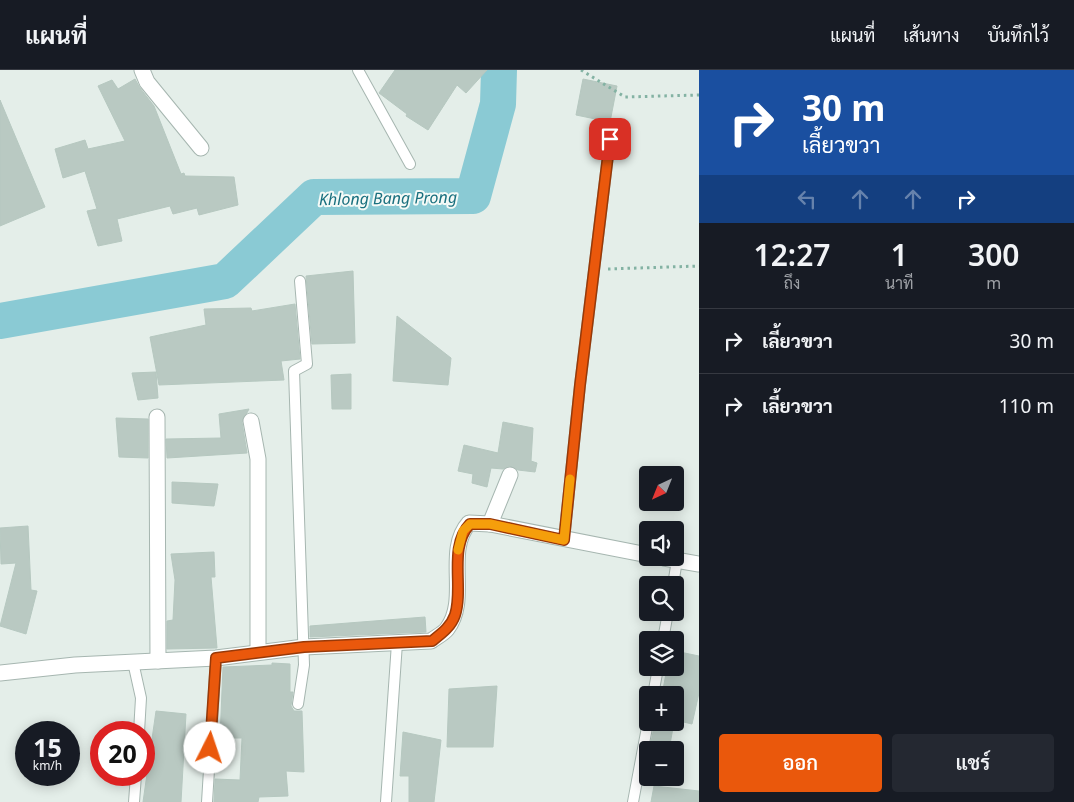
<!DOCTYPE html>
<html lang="th">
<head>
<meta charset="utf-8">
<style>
  body { margin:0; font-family:"Noto Sans",Sarabun,sans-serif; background:#242831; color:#f1f3f6; height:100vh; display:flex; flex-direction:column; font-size:19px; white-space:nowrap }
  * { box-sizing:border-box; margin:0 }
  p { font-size:16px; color:#9ea1a6 }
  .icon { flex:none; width:28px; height:28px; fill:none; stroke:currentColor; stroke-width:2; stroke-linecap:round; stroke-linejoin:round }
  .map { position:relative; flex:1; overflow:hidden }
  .side { display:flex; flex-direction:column; background:#171b24; width:375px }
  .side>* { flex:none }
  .guide { background:#1a4fa0; color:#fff; overflow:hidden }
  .needle { width:32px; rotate:223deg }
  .fabs { position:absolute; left:639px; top:396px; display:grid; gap:10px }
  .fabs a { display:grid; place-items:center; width:45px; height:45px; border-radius:5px; background:#171b24; box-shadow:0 2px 12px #0003; font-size:25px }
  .speed { position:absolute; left:15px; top:651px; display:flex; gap:10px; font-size:25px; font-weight:700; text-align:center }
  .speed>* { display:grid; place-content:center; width:65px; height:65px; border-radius:50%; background:#171b24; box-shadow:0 2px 12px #0003; line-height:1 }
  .speed small { font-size:12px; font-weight:400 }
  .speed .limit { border:8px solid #d22; background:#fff; color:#111 }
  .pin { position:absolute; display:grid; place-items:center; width:42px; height:42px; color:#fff; margin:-21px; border-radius:10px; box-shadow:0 2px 8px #0006 }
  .me { position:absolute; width:55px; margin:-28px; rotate:4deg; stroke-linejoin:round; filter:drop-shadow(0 0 4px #0008) }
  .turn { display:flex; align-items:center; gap:18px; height:105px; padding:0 20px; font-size:22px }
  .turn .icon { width:65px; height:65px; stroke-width:2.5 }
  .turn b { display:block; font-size:35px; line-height:42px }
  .lanes { display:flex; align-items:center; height:48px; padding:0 20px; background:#0003; justify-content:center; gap:25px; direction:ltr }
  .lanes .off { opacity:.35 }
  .eta { display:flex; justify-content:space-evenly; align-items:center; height:85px; text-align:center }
  .eta b { font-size:30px; font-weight:600; line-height:35px }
  .action { display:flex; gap:10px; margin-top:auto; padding:10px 20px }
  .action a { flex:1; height:58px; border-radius:5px; background:#ea580c; color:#fff; font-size:20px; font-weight:600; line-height:58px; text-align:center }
  .action a+a { background:#242831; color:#f1f3f6 }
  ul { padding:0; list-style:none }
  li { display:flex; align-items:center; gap:15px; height:65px; padding:0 20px; border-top:1px solid #363941 }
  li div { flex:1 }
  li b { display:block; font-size:19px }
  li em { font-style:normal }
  header { display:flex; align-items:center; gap:30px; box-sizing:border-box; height:70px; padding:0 25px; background:#171b24; border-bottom:1px solid #363941 }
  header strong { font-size:24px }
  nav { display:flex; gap:28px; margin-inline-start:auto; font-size:18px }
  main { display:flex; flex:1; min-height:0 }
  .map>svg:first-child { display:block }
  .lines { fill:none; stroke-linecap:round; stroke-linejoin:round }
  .river { stroke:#8acad4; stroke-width:36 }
  .building { fill:#b9c9c2; stroke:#b6c8c0 }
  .service-casing { stroke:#a6b6b0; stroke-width:12 }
  .minor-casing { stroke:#a6b6b0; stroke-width:17 }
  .path { stroke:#83b2a3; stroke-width:3; stroke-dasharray:2.5 4; stroke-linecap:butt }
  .service { stroke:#fff; stroke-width:10 }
  .minor { stroke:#fff; stroke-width:15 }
  .route-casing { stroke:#983908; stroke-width:12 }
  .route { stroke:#ea580c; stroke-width:9 }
  .slow { stroke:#f59e0b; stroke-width:9 }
  .labels { text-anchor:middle; stroke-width:4; stroke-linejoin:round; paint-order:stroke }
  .water-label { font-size:16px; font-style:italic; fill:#1a707f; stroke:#f5faf7 }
</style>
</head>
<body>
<header>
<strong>แผนที่</strong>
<nav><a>แผนที่</a><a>เส้นทาง</a><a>บันทึกไว้</a></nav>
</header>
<main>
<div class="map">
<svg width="699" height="732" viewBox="0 0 699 732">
  <rect width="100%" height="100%" fill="#e4eee9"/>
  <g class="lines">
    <path class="river" d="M0,251L225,211L314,127L473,126L498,34L499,0"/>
  </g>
  <g class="building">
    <path d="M395,0H487L466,23L457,15L428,60L406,46L407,44L379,23Z"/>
    <path d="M135,9L140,18L154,36L181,104L184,103L185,106L234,107L238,135L199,145L197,138L173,144L170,136L117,149L122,171L98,176L87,141L97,139L85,101L63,108L55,79L85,70L88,79L125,71L98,16L112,10L118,19Z"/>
    <path d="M583,9L617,16L610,52L576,45Z"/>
    <path d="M0,30L45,137L0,156Z"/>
    <path d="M353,201L355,273L312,274L306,206Z"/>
    <path d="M295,234L300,289L281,291L284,310L159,315L150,267L206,255L204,239L251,238L252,241Z"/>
    <path d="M397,246L451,288L448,315L393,311Z"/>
    <path d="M156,302L158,328L138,330L132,303Z"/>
    <path d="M351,304V339H332L331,305Z"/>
    <path d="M249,339L242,352L247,383L167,388L166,369L221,368L219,344Z"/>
    <path d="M116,348L148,349V388L119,387Z"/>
    <path d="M503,352L533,358L531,391L537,393L535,402L518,400L509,396L503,399L491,398L487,417L472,413L473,404L458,401L464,375L498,383Z"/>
    <path d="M172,412L218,414L214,436L172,433Z"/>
    <path d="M28,456L31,520L37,521L26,564L0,556L16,493L1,494L0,458Z"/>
    <path d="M214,482L215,507H211L217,578L167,579V551L173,550L175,510L171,484Z"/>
    <path d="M425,547L426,562L310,567V556Z"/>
    <path d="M675,581L699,586V623L692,654L675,650V625H662L667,598H675Z"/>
    <path d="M272,593L290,594V622H293L291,636L294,641H302L304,702L286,701L288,726L259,727L258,732H214L215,709L240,710L242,668H220L223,597L272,595Z"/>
    <path d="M497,616L493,677H447L449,619Z"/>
    <path d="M156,641L186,644L181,732H143Z"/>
    <path d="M655,652H674L669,680L650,677Z"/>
    <path d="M403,662L441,670L434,732H409V706H400Z"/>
    <path d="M654,716L699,721V732H651Z"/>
  </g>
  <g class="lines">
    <g class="service-casing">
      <g id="service">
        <path d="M358,0L410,94"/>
        <path d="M564,470L580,315L610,69"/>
        <path d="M673,515L677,490"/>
        <path d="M663,570L668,542"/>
        <path d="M133,592L141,628L139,662"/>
        <path d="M653,625L658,598"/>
        <path d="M298,634L304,595L294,301L307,294L300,211"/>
        <path d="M134,732L136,705"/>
        <path d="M207,732L216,588"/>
        <path d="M386,732L397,573"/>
        <path d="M633,732L648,652"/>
      </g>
    </g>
    <g class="minor-casing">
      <g id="minor">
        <path d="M142,0L147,12L201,78"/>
        <path d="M157,347L158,591"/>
        <path d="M251,351L258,389V582"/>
        <path d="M490,454L510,405"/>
        <path d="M664,488L699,494"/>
        <path d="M0,603L75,595L216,588L304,577L431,571C436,567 443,564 447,559C470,529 444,481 469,453L490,454L648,485"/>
      </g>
    </g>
    <g class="path">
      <path d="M581,0L625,27L699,25"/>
      <path d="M608,199L699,196"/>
    </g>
    <use href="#service" class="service"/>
    <use href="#minor" class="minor"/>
  </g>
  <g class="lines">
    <g class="route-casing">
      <path id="route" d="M210,678L216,588L304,577L432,571C441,564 451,557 455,545C464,517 448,477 470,454H490L564,470L580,315L610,69"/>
    </g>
    <use href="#route" class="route"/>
    <path class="slow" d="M458,480L463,461L470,454H490L564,470L570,409"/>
  </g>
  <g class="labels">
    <g class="water-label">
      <text transform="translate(388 128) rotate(-1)" y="6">Khlong Bang Prong</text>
    </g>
  </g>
</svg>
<div class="fabs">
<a><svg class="needle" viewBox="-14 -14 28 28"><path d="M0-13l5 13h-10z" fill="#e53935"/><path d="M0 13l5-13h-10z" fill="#9ea1a6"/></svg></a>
<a><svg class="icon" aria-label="sound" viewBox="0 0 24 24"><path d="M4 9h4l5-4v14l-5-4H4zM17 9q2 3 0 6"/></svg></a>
<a><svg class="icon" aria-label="search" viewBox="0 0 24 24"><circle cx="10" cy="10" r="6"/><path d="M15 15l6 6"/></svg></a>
<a><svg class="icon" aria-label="layers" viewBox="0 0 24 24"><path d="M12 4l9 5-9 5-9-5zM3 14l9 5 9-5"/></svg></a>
<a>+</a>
<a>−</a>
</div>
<div class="speed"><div>15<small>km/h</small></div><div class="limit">20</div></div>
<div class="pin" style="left:610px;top:69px;background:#d93025"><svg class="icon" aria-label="arrive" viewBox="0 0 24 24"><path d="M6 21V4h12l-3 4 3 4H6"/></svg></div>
<svg class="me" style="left:210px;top:678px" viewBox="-20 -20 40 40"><circle r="19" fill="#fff"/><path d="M0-13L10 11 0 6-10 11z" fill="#ea580c"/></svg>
</div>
<section class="side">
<div class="guide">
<div class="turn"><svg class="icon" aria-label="right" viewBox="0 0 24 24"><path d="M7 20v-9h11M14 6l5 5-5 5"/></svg><div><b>30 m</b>เลี้ยวขวา</div></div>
<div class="lanes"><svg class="icon off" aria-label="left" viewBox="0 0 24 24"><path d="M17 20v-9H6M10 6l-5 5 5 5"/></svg><svg class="icon off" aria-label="ahead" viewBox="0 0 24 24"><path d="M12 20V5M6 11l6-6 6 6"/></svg><svg class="icon off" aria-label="ahead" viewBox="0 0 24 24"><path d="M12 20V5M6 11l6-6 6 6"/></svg><svg class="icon" aria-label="right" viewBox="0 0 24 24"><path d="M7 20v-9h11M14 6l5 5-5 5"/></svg></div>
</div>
<div class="eta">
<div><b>12:27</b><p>ถึง</p></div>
<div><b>1</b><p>นาที</p></div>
<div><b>300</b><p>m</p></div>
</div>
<ul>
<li><svg class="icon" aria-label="right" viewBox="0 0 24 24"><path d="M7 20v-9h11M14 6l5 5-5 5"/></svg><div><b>เลี้ยวขวา</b></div><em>30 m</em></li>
<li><svg class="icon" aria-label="right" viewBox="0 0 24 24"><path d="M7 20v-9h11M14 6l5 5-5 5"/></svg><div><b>เลี้ยวขวา</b></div><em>110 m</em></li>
</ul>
<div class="action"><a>ออก</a><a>แชร์</a></div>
</section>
</main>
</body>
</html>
